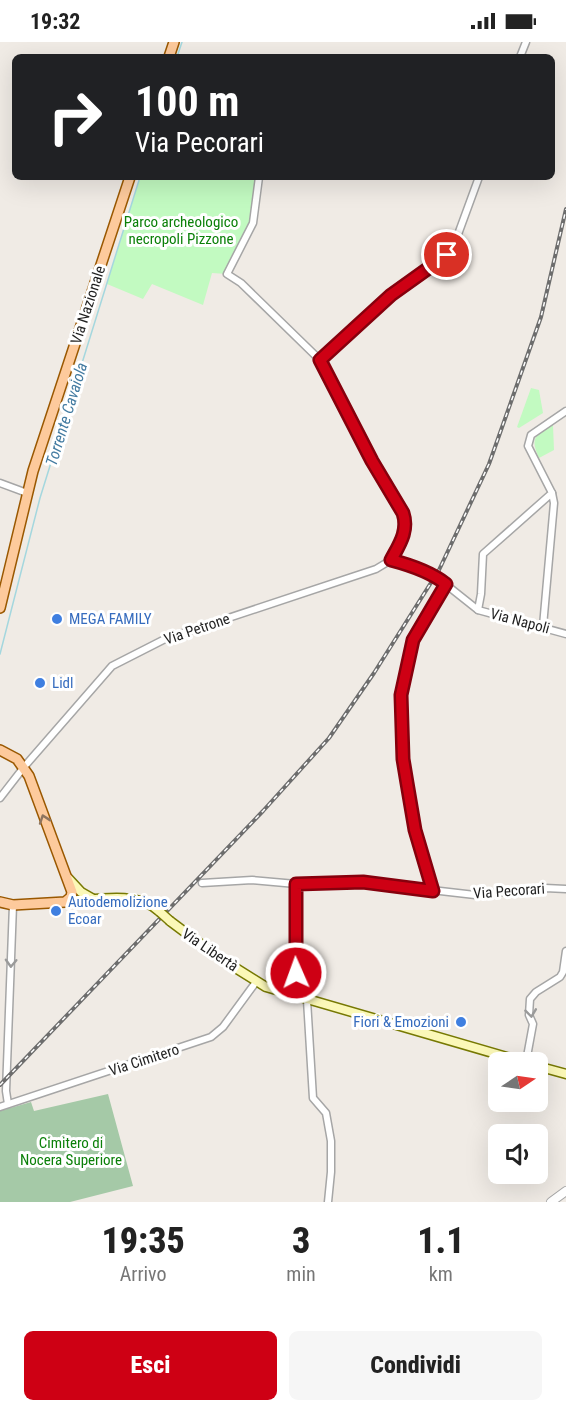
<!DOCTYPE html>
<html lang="it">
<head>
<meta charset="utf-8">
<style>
  body { margin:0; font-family:"Roboto Condensed",sans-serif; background:#f6f6f6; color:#222; height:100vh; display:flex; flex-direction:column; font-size:22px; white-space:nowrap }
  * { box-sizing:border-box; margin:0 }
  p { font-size:20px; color:#767676 }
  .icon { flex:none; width:33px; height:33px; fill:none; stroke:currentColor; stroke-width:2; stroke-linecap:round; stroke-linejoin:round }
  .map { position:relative; height:1160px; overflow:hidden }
  .drawer { display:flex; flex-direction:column; background:#fff; flex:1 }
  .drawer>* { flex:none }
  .top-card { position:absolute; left:12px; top:12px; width:543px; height:126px; border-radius:9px; box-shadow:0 6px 24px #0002; background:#202124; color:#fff; overflow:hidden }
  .needle { width:39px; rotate:77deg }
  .buttons { position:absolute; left:488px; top:1010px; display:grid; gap:12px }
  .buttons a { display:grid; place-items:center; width:60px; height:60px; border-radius:9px; background:#fff; box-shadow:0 6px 24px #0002; font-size:30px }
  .pin { position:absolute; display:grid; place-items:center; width:51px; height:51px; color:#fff; margin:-26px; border:3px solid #fff; border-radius:50%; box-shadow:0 2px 6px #0007 }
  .me { position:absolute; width:66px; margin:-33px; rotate:358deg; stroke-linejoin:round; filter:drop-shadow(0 0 4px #0008) }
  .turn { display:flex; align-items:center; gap:21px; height:126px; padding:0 24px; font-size:27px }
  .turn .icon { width:78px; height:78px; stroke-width:2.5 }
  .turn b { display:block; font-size:42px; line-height:51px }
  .eta { display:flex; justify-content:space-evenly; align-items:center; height:102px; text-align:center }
  .eta b { font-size:36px; font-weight:800; line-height:42px }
  .cta { display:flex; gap:12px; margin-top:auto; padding:12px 24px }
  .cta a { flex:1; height:69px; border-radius:9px; background:#ce0014; color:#fff; font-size:24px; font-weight:800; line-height:69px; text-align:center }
  .cta a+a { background:#f6f6f6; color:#222 }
  .status { display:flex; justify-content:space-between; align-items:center; height:42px; padding:0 30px; background:#fff; direction:ltr }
  .status svg { height:16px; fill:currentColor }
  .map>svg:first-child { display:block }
  .cemetery { fill:#a5c9a7 }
  .park { fill:#c2fac1 }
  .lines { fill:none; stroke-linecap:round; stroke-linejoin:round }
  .stream { stroke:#a4d7de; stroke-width:1.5 }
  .minor-casing { stroke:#a6a6a6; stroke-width:9 }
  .tertiary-casing { stroke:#a6a6a6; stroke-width:10 }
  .secondary-casing { stroke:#777903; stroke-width:11 }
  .primary-casing { stroke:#9a5800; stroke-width:12 }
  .minor { stroke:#fff; stroke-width:6 }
  .tertiary { stroke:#fff; stroke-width:8 }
  .secondary { stroke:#fbf8b8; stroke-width:8 }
  .primary { stroke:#fdca9c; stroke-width:9 }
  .rail-casing { stroke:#6d6d6d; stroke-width:4 }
  .rail { stroke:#fff; stroke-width:1.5; stroke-dasharray:4.5; stroke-linecap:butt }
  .secondary-bridge-casing { stroke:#777903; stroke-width:11; stroke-linecap:butt }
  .secondary-bridge { stroke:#fbf8b8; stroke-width:8 }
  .oneway { stroke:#8e745e }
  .oneway2 { stroke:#9a9a9a }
  .route-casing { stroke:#86000d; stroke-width:15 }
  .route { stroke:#ce0014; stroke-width:10 }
  .shop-dot { fill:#3f7fe0; stroke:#fff; stroke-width:2 }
  .labels { text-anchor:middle; stroke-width:6; stroke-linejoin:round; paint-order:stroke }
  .park-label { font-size:15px; fill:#0b8009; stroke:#fff }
  .street-label { font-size:15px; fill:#1f1f1f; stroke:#fff }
  .shop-label { font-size:15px; fill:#366cbe; stroke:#fff; text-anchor:start }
  .water-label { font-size:16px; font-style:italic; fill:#437ba1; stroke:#fff }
</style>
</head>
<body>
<div class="status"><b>19:32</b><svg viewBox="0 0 49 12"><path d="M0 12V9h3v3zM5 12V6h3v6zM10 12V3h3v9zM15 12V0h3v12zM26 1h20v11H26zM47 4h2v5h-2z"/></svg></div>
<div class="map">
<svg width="566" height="1160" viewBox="0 0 566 1160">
  <rect width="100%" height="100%" fill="#f0ebe5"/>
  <path class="cemetery" d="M108,1052L133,1144L70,1160H0V1069L31,1060L34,1069Z"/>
  <g class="park">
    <path d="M140,135H257L253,181L227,232L212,231L203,263L152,242L143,257L107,242Z"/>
    <path d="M531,346L539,348L543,371L519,386L517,385Z"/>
    <path d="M553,383L554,408L539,416C530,395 535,393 553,383Z"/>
  </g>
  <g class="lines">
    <g class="stream">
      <path d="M177,15L182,0"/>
      <path d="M0,612L40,456L140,135"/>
    </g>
    <g class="minor-casing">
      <g id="minor">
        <path d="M520,15L526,0"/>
        <path d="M259,135L253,181L227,232L241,241L320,318"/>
        <path d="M0,441L27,451"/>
        <path d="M391,518C399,503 409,489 403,471L372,419L320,318L391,253L447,213L453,206L479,135"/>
        <path d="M478,568L481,552L483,512L552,451L528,404L531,393L566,369"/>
        <path d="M543,584L554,461L552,451"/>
        <path d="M0,756L24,725L112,624L165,597L376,527L391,518L409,523L439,537L478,568L566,592"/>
        <path d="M202,841L252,838L296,842L362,840L475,853L545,846L566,847"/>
        <path d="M296,842L295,925L307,958L313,1056L326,1071L331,1099V1130L328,1160"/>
        <path d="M433,849L415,787L403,717L401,653L413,598L446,542"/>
        <path d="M266,945L283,935L295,925"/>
        <path d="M285,951L296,931"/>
        <path d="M526,1020L533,982L529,973L530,957L536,950L560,935L563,930L566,909"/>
        <path d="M8,1062L6,1049L13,863"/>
        <path d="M0,1065L211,995L223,985L256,940"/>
      </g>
    </g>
    <g class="tertiary-casing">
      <path id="tertiary" d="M551,1160L566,1149"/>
    </g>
    <g class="secondary-casing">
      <g id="secondary">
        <path d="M68,836L81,850L95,858"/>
        <path d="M65,860C95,858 137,848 160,870"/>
        <path d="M170,879L218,915L266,945L524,1020"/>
        <path d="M537,1024L566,1032"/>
      </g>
    </g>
    <g class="primary-casing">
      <g id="primary">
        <path d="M169,15L174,0"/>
        <path d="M0,566L33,429L130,135"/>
        <path d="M0,708L17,717L29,734L72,850L71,855L65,860L13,863L0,860"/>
      </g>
    </g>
    <use href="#minor" class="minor"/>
    <use href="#tertiary" class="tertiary"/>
    <use href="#secondary" class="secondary"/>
    <use href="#primary" class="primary"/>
    <g class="rail-casing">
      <path id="rail" d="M0,1043L263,769L329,696L374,631L439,528L489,422L541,275L566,167"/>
    </g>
    <use href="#rail" class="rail"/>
    <g class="secondary-bridge-casing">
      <path id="secondary-bridge" d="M160,870L170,879"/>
    </g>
    <use href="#secondary-bridge" class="secondary-bridge"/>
  </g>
  <defs><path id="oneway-chevron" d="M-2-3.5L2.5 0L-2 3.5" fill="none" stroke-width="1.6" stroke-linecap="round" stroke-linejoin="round" transform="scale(1.5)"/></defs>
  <use class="oneway" href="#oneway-chevron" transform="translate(44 777) rotate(-109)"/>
  <g class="oneway2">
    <use href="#oneway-chevron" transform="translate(11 921) rotate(92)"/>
    <use href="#oneway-chevron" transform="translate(531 971) rotate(83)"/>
  </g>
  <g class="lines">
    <g class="route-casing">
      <path id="route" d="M296,931V842L363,840L433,849L415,788L407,741L403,717L401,653L413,598L446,542C431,530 410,523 391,518C399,503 409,489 403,471L372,419L320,318L391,253L447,213"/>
    </g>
    <use href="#route" class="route"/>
  </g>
  <g class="shop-dot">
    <circle cx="57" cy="577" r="6"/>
    <circle cx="40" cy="641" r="6"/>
    <circle cx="56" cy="869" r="6"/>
    <circle cx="461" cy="980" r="6"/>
  </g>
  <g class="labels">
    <g class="park-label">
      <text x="181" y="185">Parco archeologico<tspan x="181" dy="17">necropoli Pizzone</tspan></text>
      <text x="71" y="1106">Cimitero di<tspan x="71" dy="17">Nocera Superiore</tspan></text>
    </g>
    <g class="street-label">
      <text transform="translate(88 263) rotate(-72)" y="5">Via Nazionale</text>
      <text transform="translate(520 579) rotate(15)" y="5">Via Napoli</text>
      <text transform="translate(197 587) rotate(-19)" y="5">Via Petrone</text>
      <text transform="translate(509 849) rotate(-4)" y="5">Via Pecorari</text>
      <text transform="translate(210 908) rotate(34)" y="5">Via Libertà</text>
      <text transform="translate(144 1018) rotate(-18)" y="5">Via Cimitero</text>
    </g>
    <g class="shop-label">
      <text x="69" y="582">MEGA FAMILY</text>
      <text x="52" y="646">Lidl</text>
      <text x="68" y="865">Autodemolizione<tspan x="68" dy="17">Ecoar</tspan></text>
      <text x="449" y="985" text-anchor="end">Fiori &amp; Emozioni</text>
    </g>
    <g class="water-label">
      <text transform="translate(66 372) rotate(-73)" y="6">Torrente Cavaiola</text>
    </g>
  </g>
</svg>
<div class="buttons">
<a><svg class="needle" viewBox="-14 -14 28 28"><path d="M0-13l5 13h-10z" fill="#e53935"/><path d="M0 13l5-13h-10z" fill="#767676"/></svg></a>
<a><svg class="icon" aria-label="sound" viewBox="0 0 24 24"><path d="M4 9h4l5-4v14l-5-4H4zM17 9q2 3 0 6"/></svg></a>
</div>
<div class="pin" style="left:447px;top:213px;background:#d93025"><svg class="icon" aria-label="arrive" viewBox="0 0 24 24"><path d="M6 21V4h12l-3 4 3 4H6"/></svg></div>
<svg class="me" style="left:296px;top:931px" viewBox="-20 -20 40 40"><circle r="17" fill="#ce0014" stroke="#fff" stroke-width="3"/><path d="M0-11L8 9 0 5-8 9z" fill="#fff"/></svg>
<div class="top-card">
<div class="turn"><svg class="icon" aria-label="right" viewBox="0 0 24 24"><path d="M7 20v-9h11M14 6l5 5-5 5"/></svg><div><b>100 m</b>Via Pecorari</div></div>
</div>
</div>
<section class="drawer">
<div class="eta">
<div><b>19:35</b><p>Arrivo</p></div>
<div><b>3</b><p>min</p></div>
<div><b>1.1</b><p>km</p></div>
</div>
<div class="cta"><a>Esci</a><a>Condividi</a></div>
</section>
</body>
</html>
